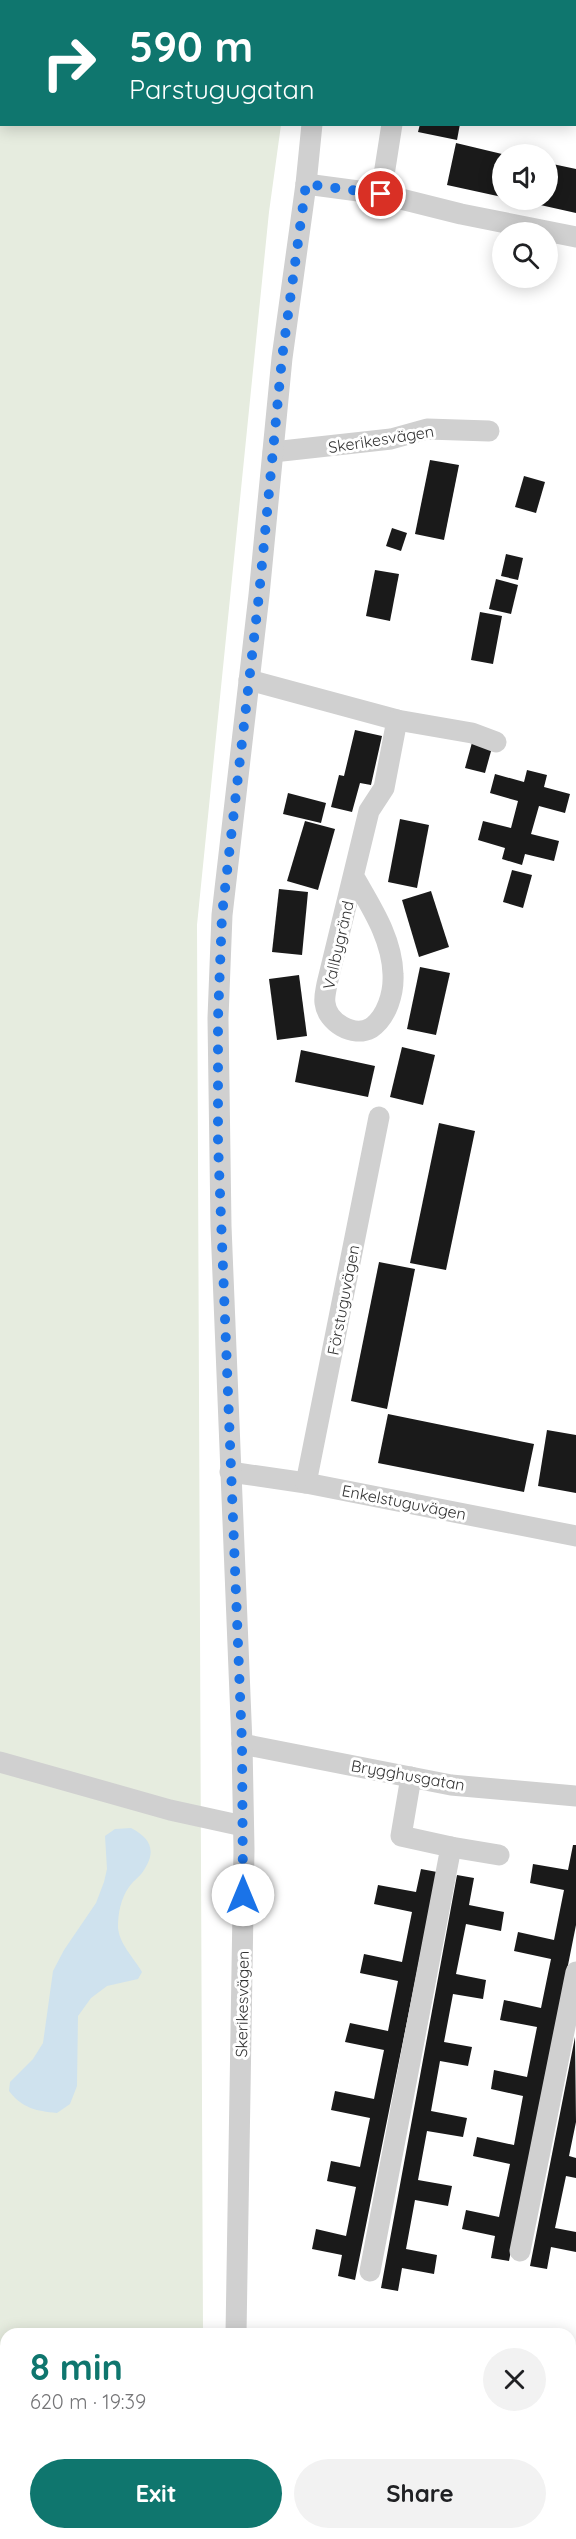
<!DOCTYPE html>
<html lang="en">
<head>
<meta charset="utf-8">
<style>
  body { margin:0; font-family:Quicksand,sans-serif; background:#f2f2f2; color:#202124; height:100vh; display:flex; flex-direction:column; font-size:22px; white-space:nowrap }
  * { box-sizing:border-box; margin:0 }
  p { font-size:20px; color:#757577 }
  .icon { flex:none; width:33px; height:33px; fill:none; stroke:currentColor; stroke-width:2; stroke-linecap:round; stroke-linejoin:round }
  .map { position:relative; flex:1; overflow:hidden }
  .details { position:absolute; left:0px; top:2328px; width:576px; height:212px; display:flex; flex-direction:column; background:#fff; border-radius:18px 18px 0 0; box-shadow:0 3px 15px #0003 }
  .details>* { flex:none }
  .banner { position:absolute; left:0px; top:0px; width:576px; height:126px; box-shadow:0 3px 15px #0003; background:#0f766e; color:#fff; overflow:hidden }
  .buttons { position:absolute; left:492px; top:144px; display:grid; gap:12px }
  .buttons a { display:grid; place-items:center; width:66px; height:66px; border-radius:50%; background:#fff; box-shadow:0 3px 15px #0003; font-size:30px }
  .pin { position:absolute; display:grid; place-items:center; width:51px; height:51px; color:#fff; margin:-26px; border:3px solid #fff; border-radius:50%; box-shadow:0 2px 6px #0007 }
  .me { position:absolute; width:66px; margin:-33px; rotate:0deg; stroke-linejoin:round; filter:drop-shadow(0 0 4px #0008) }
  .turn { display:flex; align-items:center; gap:21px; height:126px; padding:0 30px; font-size:27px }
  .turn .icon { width:78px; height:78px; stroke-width:2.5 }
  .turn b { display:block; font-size:42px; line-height:51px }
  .round { display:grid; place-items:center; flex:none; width:63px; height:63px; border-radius:32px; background:#f2f2f2 }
  .overview { display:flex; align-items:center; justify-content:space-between; height:102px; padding:0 30px }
  h1 { font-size:36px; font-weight:700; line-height:45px; color:#0f766e }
  .button { display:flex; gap:12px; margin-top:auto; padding:12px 30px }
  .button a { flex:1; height:69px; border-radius:36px; background:#0f766e; color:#fff; font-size:24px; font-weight:700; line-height:69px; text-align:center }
  .button a+a { background:#f2f2f2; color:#202124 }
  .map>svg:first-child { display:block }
  .green { fill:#e6ecdf }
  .water { fill:#cfe2ee }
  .building { fill:#1a1a1a }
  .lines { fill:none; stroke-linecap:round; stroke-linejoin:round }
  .minor { stroke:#d0d0d0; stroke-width:21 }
  .route { stroke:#1a73e8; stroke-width:10; stroke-dasharray:0 18 }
  .labels { text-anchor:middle; stroke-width:6; stroke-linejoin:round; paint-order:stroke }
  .street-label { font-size:16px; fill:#333; stroke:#fff }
</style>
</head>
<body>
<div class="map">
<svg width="576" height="2539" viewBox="0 0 576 2539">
  <rect width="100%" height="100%" fill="#fff"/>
  <path class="green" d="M0,0H297L2,2V124L281,125L269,212L197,925L203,2334H6V2534H204V2539H0Z"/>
  <path class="water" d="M131,1828C152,1839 157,1852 142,1873C138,1878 133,1881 129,1887C121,1898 118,1913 118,1927C119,1944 134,1958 142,1972L138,1979L107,1986L91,1998L78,2016L77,2086L70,2104L57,2113C36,2111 22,2108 9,2091L10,2082L33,2059L43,2043L53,1971L64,1950L96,1903L104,1882L107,1869L105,1836L115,1829Z"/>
  <g class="building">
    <path d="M420,124H460L457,140L418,132Z"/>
    <path d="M456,143L502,154V197L447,185Z"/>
    <path d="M548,163L576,169V213L518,200H548Z"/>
    <path d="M430,460L459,465L444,540L415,534Z"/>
    <path d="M524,476L545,482L536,513L515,507Z"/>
    <path d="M392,528L407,533L401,551L386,546Z"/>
    <path d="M506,554L523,558L518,580L501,576Z"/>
    <path d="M375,570L399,574L390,621L366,616Z"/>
    <path d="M496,579L518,585L511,614L489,609Z"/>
    <path d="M480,612L502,616L493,664L471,660Z"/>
    <path d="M355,730L382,736L371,785L360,783L352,812L331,807L339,775L344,776Z"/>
    <path d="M473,739L493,744L485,773L465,768Z"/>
    <path d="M527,770L547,775L544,787L570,794L565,813L539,806L531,834L559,841L554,861L525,854L522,865L502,859L505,848L478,840L483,821L511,828L518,801L490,793L495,774L524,782Z"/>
    <path d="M288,793L326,803L321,823L283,814Z"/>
    <path d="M400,819L429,825L417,888L388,882Z"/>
    <path d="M305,821L335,829L318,890L287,881Z"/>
    <path d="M512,870L532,875L523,908L503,902Z"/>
    <path d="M279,889L308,892L302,955L272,952Z"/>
    <path d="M431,891L449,947L419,957L402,900Z"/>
    <path d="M420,967L450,973L436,1035L407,1029Z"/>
    <path d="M299,975L307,1036L277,1040L269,979Z"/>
    <path d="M402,1047L435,1055L423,1105L390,1097Z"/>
    <path d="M301,1050L375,1066L368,1097L295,1082Z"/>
    <path d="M439,1123L475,1131L446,1270L410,1263Z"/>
    <path d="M379,1262L415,1269L387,1409L351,1401Z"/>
    <path d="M388,1414L534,1444L524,1492L378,1463Z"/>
    <path d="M547,1430L576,1435V1493L538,1486Z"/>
    <path d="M573,1845H576V1925L509,2261L491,2258L495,2236L462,2229L466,2210L499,2217L510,2164L473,2156L477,2137L514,2145L523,2096L491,2089L494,2070L527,2077L537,2027L500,2020L504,2000L541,2008L551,1959L514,1951L518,1932L554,1940L564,1890L530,1883L533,1864L568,1870Z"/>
    <path d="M421,1869L437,1872L355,2280L338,2276L342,2255L312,2249L316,2229L346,2236L356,2187L327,2181L331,2161L360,2167L370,2118L331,2110L335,2091L374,2099L384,2050L345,2042L350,2023L388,2031L398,1981L360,1973L364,1954L402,1962L412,1912L374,1904L378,1885L416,1892Z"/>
    <path d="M457,1875L474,1878L469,1905L504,1912L501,1931L466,1924L456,1974L486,1980L483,1999L453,1994L444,2042L472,2047L468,2066L440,2061L431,2111L467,2118L463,2137L427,2131L418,2180L452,2186L448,2206L415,2200L406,2249L437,2255L434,2274L402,2268L398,2291L381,2288Z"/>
    <path d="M575,2037L576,2122L569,2156L576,2158V2178L566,2176L555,2228L576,2232V2252L551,2247L547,2269L530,2266Z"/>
    <path d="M371,2534H389L388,2539H370Z"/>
    <path d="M412,2534H468L467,2539H411Z"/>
  </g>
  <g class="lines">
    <g class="minor">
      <path d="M324,2V0"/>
      <path d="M411,2V0"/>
      <path d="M306,184L381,194L461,214L576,237"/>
      <path d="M381,194L392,124"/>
      <path d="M273,452L391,439L427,429L489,431"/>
      <path d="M249,680L397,720L384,788L369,811L327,984C326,990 324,997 325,1003C327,1022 353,1038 371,1028C387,1017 394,993 393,974C392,938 371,907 354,877"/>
      <path d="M397,720L472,733L496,742"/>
      <path d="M230,1472L306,1483L576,1536"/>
      <path d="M306,1483L379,1117"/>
      <path d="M242,1744L451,1785L576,1796"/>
      <path d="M0,1762L170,1810L243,1826"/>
      <path d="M451,1847L499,1855"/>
      <path d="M520,2251L576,1972"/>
      <path d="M370,2271L451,1847L401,1836L411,1777"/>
      <path d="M236,2334L244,1849L242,1744L221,1226L218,1018L222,915L259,595L282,358L306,184L312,124"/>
      <path d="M233,2539V2534"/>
      <path d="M399,2539L400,2534"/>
    </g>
  </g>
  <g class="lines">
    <path class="route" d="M243,1895L242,1744L218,1143V1018L222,915L259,595L282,358L306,184L381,194"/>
  </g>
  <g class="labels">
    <g class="street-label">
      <text transform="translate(381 439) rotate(-9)" y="6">Skerikesvägen</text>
      <text transform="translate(338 945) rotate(-77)" y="6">Vallbygränd</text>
      <text transform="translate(343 1300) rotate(-79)" y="6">Förstuguvägen</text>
      <text transform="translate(404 1502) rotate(11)" y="6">Enkelstuguvägen</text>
      <text transform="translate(408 1775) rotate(10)" y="6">Brygghusgatan</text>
      <text transform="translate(242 2004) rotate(-89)" y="6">Skerikesvägen</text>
    </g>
  </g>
</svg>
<div class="buttons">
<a><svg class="icon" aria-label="sound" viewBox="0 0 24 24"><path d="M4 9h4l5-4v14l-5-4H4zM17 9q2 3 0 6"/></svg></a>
<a><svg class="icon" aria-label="search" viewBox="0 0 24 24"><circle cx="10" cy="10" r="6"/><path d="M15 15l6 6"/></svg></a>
</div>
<div class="pin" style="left:381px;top:194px;background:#d93025"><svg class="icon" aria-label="arrive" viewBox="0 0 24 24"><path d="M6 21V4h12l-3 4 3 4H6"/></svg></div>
<svg class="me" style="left:243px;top:1895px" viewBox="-20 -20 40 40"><circle r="19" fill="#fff"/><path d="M0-13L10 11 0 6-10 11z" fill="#1a73e8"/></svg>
<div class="banner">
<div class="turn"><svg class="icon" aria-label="right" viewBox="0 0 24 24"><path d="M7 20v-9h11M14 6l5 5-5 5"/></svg><div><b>590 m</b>Parstugugatan</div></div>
</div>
<section class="details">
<div class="overview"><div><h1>8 min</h1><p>620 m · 19:39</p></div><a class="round"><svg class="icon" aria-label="close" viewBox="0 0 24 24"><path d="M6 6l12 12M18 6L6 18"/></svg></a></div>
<div class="button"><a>Exit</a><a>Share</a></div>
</section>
</div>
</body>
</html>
